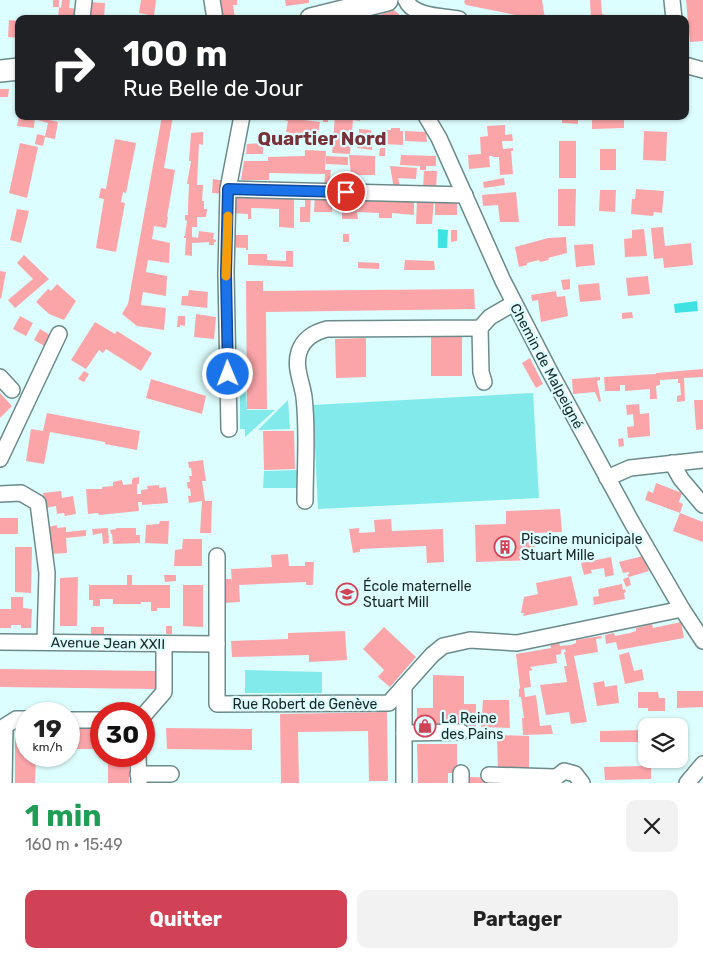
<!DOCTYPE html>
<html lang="fr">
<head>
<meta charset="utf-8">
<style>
  body { margin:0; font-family:Rubik,sans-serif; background:#f2f2f2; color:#222; height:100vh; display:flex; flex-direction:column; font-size:19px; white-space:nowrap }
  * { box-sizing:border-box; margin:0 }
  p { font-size:16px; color:#767676 }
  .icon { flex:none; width:28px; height:28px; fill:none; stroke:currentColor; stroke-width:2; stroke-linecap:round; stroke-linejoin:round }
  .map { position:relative; height:783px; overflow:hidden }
  .sheet { display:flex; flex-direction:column; background:#fff; flex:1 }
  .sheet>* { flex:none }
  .hud { position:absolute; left:15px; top:15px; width:674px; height:105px; border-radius:10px; box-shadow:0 1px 4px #0004; background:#202124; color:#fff; overflow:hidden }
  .tools { position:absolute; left:638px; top:718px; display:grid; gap:10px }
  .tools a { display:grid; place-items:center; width:50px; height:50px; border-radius:10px; background:#fff; box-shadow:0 1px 4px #0004; font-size:25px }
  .speed { position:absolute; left:15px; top:702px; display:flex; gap:10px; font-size:25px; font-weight:700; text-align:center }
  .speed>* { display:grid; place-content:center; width:65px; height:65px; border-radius:50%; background:#fff; box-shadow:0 1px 4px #0004; line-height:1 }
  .speed small { font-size:12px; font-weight:400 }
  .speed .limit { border:8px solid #d22; background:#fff; color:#111 }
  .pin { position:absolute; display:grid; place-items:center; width:42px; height:42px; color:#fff; margin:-21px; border:2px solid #fff; border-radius:50%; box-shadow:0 1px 5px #0007 }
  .me { position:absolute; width:55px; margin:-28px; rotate:359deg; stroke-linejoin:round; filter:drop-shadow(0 0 4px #0008) }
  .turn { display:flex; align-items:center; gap:18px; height:105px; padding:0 25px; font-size:22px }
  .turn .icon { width:65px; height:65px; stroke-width:2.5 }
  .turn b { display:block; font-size:35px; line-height:42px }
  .round { display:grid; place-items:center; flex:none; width:52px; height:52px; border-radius:10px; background:#f2f2f2 }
  .overview { display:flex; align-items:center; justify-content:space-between; height:85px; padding:0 25px }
  h1 { font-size:30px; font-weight:700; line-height:38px; color:#1e9e55 }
  .primary-button { display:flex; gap:10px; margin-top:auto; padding:10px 25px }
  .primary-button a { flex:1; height:58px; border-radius:10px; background:#d24257; color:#fff; font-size:20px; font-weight:700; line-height:58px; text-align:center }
  .primary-button a+a { background:#f2f2f2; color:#222 }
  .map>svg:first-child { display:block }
  .green { fill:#82eaea }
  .water { fill:#3fe2e3 }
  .building { fill:#fba5a9 }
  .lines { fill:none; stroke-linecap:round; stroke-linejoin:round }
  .minor-casing { stroke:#6c8a8a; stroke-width:18 }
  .secondary-casing { stroke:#6c8a8a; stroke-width:24 }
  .minor { stroke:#fff; stroke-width:15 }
  .secondary { stroke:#fff; stroke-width:21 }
  .route-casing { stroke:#114b97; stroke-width:12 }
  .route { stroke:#1a73e8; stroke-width:9 }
  .slow { stroke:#f59e0b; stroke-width:9 }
  .labels { text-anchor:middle; stroke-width:4.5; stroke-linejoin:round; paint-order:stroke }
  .street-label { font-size:14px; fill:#182525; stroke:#ddfefe }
  .poi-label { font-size:14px; fill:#182525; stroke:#ddfefe; text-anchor:start }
  .district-label { font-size:19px; font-weight:bold; fill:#773037; stroke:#ddfefe }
</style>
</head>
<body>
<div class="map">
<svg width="703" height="783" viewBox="0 0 703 783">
  <rect width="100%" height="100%" fill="#ddfefe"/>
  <g class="green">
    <path d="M240,390H246L247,410H275L245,437V429H240Z"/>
    <path d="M533,393L539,498L318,509L313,405Z"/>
    <path d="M288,400L290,429L258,430Z"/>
    <path d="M297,470V488H263L264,471Z"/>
    <path d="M245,670L322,672V693H245Z"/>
  </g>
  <g class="water">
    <path d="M438,229L448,230L447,248H438Z"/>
    <path d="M697,301L698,311L675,313L674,304Z"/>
  </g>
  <g class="building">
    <rect x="53" y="0" width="6" height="7"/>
    <path d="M62,0H70L69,8L82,9L81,18L63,16V19H58L59,7L61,8Z"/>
    <path d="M141,0H156L154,16L139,13Z"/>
    <path d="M219,0H237V5H233L235,19L222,18Z"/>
    <path d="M285,0H309V3L286,6Z"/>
    <path d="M465,0H542L545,19H536L466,5L464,2Z"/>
    <path d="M590,0H601L602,14L619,19H591Z"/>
    <path d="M686,0H703V41L690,42Z"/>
    <path d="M88,2L105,3L104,19H87Z"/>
    <path d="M394,10L402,17H416L423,19H368Z"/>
    <path d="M9,20L19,21V38L8,37Z"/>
    <path d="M0,89H9L8,97H0Z"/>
    <path d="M19,116H35L34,128L17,126Z"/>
    <path d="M39,116H50L49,120L58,122L55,139L45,137L43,146L35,144L37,134L45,136L48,123L38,120Z"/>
    <path d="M162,116H173L164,168L175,170L167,217H168L166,228L154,226L152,239L170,243L169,263L148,260L146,272L167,276L166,296L143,292L141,305L166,308L164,330L137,326L122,314L128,304Z"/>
    <path d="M270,116H303L305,117L304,120L320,122L317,140L295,136V134L286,132L288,121Z"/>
    <path d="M317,116H328V122H323V119H317Z"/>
    <path d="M335,116H358V118L360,119V121L353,120L350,154L332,153Z"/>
    <path d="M562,116H578V124L562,123Z"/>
    <path d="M592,116H624V128L592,129Z"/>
    <path d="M505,125V135L512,134L513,141H502L503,149L513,148V151H511L513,174L500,175L499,157H493V156H489L490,167L469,169L468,155L481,154L480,137L488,136L487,126Z"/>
    <path d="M391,128H400V131H403V145L383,144L384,130H391Z"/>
    <path d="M359,129L371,130V137H373L372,150L357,148Z"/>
    <path d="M405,131L426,132L427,142L405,141Z"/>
    <path d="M644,131L667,132L666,161L643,160Z"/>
    <path d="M203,132V145L199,144L197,185H203L202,201H204V209H207L206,217H197V227H192V237L198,238L199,231L214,233L213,239L216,240V242H214V245H209V242L192,243V256L185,255L186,238H184V236H185L187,221L185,220V215H188V208L189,184H187L191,161H189L191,133Z"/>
    <path d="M115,139L136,143L126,193L123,192L121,202L125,203L116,252L96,248L104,199L99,198L101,188L106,189Z"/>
    <rect x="559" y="141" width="17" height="37"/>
    <path d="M20,143L38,147L27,198L9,193Z"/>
    <path d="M263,143V154H246L247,144Z"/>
    <path d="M380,148H385V156H379Z"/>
    <rect x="600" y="149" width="16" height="21"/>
    <path d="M305,150L326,151L325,170H331L330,179H337V188H324L325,174L269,173V180H241L244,161H268V157L305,156Z"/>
    <path d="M349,155L375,156V175H351Z"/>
    <path d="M401,155L436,156V166H426V170H420V166L400,165Z"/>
    <path d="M326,156L348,157V165L326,164Z"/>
    <path d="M390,166L417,168L416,179L398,178L401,190L394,189Z"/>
    <path d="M424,171H437L436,190L423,189Z"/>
    <path d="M504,178L505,185L484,188L483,182Z"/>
    <path d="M213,179L226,181V194L212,193Z"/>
    <path d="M558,189H576L575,226H558Z"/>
    <path d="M636,189L664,191L662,213L654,212L653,216L631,214L632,199H635Z"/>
    <path d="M600,190H616L615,212L599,211Z"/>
    <path d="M516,192L519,222H500L498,205L483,206L482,195Z"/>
    <path d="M230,195H294V228L279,227V209L251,208V219H248V214L230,213Z"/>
    <path d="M305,195H311L310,222H300V207H305Z"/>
    <path d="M315,195L333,196L332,212H314Z"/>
    <path d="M379,196L414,199V215L392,213V218H379V213L357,212L358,219H342V200L379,201Z"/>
    <path d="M435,197L457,198V215H435Z"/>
    <path d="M417,199H434L432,224H416Z"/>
    <path d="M17,209L29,211L21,243L10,240Z"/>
    <path d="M663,227L665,246L691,243L693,265L664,268L663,258L654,259L651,228Z"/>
    <path d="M644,229L647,256L625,257L624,239L632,238V230Z"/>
    <path d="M451,230H457V241L451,242Z"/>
    <rect x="343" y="234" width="6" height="8"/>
    <path d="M229,235H248V250H246V248L228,247Z"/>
    <path d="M566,237L567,253L548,258L549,260L540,262L539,260L527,263V265L519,267L515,247L548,238Z"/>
    <path d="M593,244L595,265L576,267L574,245Z"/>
    <path d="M286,251H293V267L248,265V254H267V260L286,261Z"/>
    <path d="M24,255L49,279L15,308L8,300L33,279L17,263Z"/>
    <path d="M405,260L434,261L435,270H404Z"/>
    <path d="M358,262L379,263V269L358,268Z"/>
    <path d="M0,271L6,272L1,299L0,298Z"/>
    <path d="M648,276L650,294L628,296L626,278Z"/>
    <path d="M570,279V289L563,290L561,280Z"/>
    <path d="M246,281H263V291L474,289L475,309L266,312L267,409H247Z"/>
    <path d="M599,283L601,300L580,302L578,285Z"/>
    <path d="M57,284L76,301L64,320L49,314L36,302L48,289L51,291Z"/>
    <path d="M189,290L208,292L207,308L181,305L182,296H188Z"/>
    <path d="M556,291L557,297L565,296L568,316L541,322L538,300L532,301L531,295Z"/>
    <path d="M632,312L633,318L622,319V313Z"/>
    <path d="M196,314L216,317L214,339L194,337Z"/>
    <path d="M20,316L33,323L26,336L13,329Z"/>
    <path d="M178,316H185V326L180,325V327H177Z"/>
    <path d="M95,322L115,334L117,331L152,353L141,371L106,349L103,353L99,350L86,369L71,360Z"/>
    <path d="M40,329L52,336L46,347L34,340Z"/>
    <path d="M462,336V376H431V337Z"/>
    <path d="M366,338V377L336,378L335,339Z"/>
    <path d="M530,358L543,384L536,388L522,363Z"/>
    <path d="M703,369V377L684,378L685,401L677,402V396L681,395L680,383H678V379L660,380V385L656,386L657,399H650V389L625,391V385H620V391H605L604,377L656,374V373Z"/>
    <path d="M84,371L89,374L84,382L78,379Z"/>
    <path d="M600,377V380L597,381L601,401L599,402L595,392L573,394L572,379Z"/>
    <path d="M151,379L206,396L202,414L146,398Z"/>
    <path d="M0,393L12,406L0,418Z"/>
    <path d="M694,400H703V429L696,430Z"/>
    <path d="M639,404L640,414L649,413L650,436L628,438L627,427L634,426L633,414L627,415L626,405Z"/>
    <path d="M47,413L140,431L137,450L105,444V442L50,432L44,464L26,461L31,429L43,431Z"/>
    <path d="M263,431H294L295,469L264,470Z"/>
    <path d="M623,438L624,446L619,447L618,439Z"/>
    <path d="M203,460L206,481H202L205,501H212L211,533H200L202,501L189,503L188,496H191L190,488L188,489L187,482H190L189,476H192L191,468H189L188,462Z"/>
    <path d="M139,477V484H137V494H141V490L148,489L147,486L159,485V488L166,487L168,503L142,505V502H138L139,511L99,515L98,513L88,514L86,489H102V487L113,486V482L122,480L123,485L132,484V480L133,478Z"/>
    <path d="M656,483L682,493L679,502L683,504L680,513L703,522V542L673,531L680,513L645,500L648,491L653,493Z"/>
    <path d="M61,491L62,498L73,496L76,514L65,516L64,513L57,514L56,506L45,508L43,493Z"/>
    <path d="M560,509L562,532L534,533L535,560L476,562L475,525L506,524V511Z"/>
    <rect x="0" y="518" width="18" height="16"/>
    <path d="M391,519L392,531L443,529L444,562L427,563L426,546L360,549V552L353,553L349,529L359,528V533L375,532L374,520Z"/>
    <path d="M160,521H169L168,544L145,543L146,525L159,524Z"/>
    <path d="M57,525V528L66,527V532L86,530V536L66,538L67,553L50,554L48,527Z"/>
    <path d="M108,528L109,543L103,544L102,533L93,535L92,529Z"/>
    <path d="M116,528H136V535H140V543L113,544L112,534H111L110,530L116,529Z"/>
    <path d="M183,539H202V566H174L175,550L182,549Z"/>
    <path d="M15,547H32L31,593L15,592Z"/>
    <path d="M288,554L289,566H305V562H314L313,585H306V582L239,585L240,602L223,603L222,579H231L232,585L231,569L272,567L271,555Z"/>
    <path d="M643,556L649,571L629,577L627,575L629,574V572L623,573L619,562Z"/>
    <path d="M611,557L614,575L605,577L604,568L591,570L592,573L584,575L581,563Z"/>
    <path d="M127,575H132V585H170V608H157V611H151V602H141V604H113V599H100V606H93V600H89V585H127Z"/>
    <path d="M164,575H176V581L165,582Z"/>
    <path d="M571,576L578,605L523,616L524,613H521L524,597L538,594L536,583Z"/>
    <path d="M78,577L77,626H60V578Z"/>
    <path d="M629,577L631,585L626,587L623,579Z"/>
    <path d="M622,584L623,590L625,589L626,592L624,593L625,599L594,605L593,597L599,596L598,589Z"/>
    <path d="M183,585H203V627L183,626Z"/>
    <path d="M11,597H23V608L32,609L31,628H21V625H11V628H0V609H11Z"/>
    <path d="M681,622L684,638L618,650L616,642L606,644L605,635L614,633L615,636L630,633L636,631V628L652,624L653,628Z"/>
    <rect x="166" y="626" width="6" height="8"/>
    <rect x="91" y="627" width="13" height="8"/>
    <path d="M384,627L416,657L390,687L378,677L384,670L363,649Z"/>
    <path d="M345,631L347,660L309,662V655L232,657L231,641L288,639V633Z"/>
    <path d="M601,636L602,638L596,639L598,652L574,656L587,722L571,724L569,712L546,715L540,685L567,682L564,666H567L564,652H566L565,649L561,650V654L556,655L557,663L530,667L533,670L529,671L531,687L524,688L525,697L536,695L540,726L551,725L553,734L523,735L522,718H524L521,697H519V689L520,688L516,654L551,648L550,644L559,642L560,646L571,645L576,643V640Z"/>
    <path d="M629,652L634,671L642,669L644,680L625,684L619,655Z"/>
    <path d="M0,669L156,671V689L0,687Z"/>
    <path d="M433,675L464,676V704H476V727L417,726V708H433Z"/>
    <path d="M604,681L605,687L617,685L619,703L597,706L593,683Z"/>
    <path d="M677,691H703V707L677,708Z"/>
    <path d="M638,692H658L659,698H665V711H648V708H638Z"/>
    <path d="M483,700H509L510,728L481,727Z"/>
    <path d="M387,712L388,781H369L368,731L298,732L299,783H281L280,714Z"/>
    <path d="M15,728H26V756H36L35,783H15Z"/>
    <rect x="69" y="728" width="32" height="21"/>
    <path d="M166,728L252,729V750L167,749Z"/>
    <path d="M646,730V742H600V731Z"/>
    <path d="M497,735L529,736V773L498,772Z"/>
    <path d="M417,744H457V773H448V783H418Z"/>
    <rect x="108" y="756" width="21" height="27"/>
    <path d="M643,766H651V779L605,780L604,767Z"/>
    <path d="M466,777L526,778L531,783H466Z"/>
  </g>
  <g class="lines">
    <g class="minor-casing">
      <g id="minor">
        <path d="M212,0L215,19"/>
        <path d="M406,0C413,17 443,16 459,19"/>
        <path d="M672,0L674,19"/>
        <path d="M82,19L84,0"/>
        <path d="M685,65L703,70"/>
        <path d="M426,116L439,138L503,281L550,372L631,521L682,609L703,641"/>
        <path d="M228,189L465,195"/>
        <path d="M480,328L481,372L484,382"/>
        <path d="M0,377L12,390"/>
        <path d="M229,429L226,273L228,189L242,116"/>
        <path d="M0,459L59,334"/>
        <path d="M672,463L681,479L703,505"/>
        <path d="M607,478L630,468L703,460"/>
        <path d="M0,494L21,493L38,503L47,573L45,642"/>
        <path d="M305,501C305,467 308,431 304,397C302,382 294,367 299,352C303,339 315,332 327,329L480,328L490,317L514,303"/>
        <path d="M217,556V704L389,703L432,655L443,646L470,640L517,643L682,609"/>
        <path d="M0,642L217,644"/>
        <path d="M404,686V783"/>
        <path d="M144,715L164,692V644"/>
        <path d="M69,720H101"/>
        <path d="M404,733L461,732"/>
        <path d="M138,756L139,783"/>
        <path d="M138,774H171"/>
        <path d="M489,775L554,777"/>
        <path d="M4,783L5,726L16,719H26"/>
        <path d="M461,783V773"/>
        <path d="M549,783L564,771L575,774L582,783"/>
        <path d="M687,783L703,764"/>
      </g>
    </g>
    <g class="secondary-casing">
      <g id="secondary">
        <path d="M311,19L387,0"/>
        <path d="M0,71L19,69"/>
      </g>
    </g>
    <use href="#minor" class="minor"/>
    <use href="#secondary" class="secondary"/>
  </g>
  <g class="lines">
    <g class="route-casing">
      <path id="route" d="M228,374L226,274L228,189L346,192"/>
    </g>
    <use href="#route" class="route"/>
    <path class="slow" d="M226,276L228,216"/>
  </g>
  <defs>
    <g id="building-ring" transform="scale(1.125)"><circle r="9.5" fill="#ddfefe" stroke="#d24257" stroke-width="1.5"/><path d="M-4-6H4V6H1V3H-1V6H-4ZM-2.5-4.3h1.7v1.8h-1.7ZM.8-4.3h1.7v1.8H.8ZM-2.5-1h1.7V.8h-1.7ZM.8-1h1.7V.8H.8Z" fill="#d24257"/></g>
    <g id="school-ring" transform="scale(1.125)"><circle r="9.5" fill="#ddfefe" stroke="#d24257" stroke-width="1.5"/><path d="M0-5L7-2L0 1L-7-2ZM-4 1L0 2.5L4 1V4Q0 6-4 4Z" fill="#d24257"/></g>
    <g id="shop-ring" transform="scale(1.125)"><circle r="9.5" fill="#ddfefe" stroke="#d24257" stroke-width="1.5"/><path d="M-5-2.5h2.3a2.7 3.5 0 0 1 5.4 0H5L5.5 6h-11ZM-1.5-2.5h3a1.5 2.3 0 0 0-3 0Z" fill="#d24257"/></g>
  </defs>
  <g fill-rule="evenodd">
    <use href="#building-ring" x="505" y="547"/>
    <use href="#school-ring" x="347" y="594"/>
    <use href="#shop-ring" x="425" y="726"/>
  </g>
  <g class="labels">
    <g class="street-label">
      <text transform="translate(547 366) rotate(62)" y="5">Chemin de Malpeigné</text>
      <text transform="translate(108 643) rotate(1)" y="5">Avenue Jean XXII</text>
      <text x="305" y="709">Rue Robert de Genève</text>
    </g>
    <g class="poi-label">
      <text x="521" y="544">Piscine municipale<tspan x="521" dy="16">Stuart Mille</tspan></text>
      <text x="363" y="591">École maternelle<tspan x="363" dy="16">Stuart Mill</tspan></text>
      <text x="441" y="723">La Reine<tspan x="441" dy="16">des Pains</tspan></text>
    </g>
    <g class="district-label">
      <text x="322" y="145">Quartier Nord</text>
    </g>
  </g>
</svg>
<div class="tools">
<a><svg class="icon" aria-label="layers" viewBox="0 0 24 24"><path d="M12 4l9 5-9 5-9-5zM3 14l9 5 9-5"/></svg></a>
</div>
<div class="speed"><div>19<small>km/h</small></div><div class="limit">30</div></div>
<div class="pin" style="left:346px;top:192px;background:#d93025"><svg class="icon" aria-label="arrive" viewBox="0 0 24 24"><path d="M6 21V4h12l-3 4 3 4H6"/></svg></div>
<svg class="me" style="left:228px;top:374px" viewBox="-20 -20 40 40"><circle r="17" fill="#1a73e8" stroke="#fff" stroke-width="3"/><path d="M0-11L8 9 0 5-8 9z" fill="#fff"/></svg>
<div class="hud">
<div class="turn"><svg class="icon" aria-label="right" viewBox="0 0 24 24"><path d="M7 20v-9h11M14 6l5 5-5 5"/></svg><div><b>100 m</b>Rue Belle de Jour</div></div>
</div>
</div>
<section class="sheet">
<div class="overview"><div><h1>1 min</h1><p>160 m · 15:49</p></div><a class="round"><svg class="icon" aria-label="close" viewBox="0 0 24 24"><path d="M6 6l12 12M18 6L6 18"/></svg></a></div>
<div class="primary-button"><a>Quitter</a><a>Partager</a></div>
</section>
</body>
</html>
